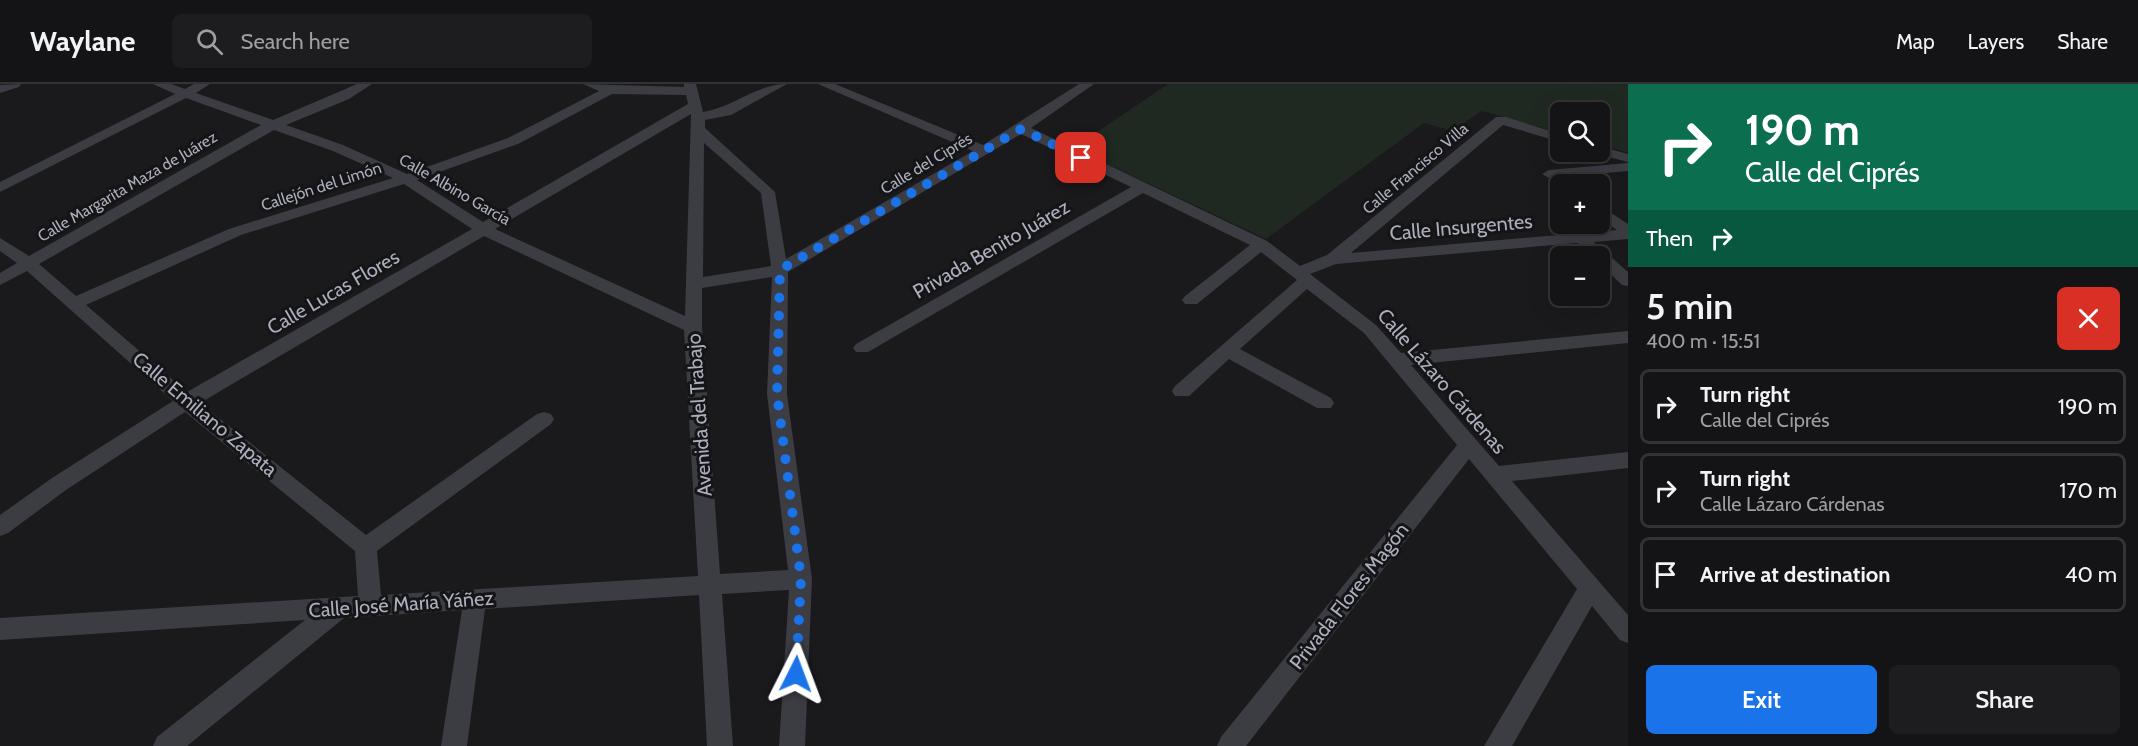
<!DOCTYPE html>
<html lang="en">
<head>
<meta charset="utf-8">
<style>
  body { margin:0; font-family:Cabin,sans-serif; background:#1d1c1e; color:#f1f3f6; height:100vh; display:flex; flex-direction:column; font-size:22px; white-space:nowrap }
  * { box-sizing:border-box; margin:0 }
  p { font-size:20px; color:#9d9ea0 }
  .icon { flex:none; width:33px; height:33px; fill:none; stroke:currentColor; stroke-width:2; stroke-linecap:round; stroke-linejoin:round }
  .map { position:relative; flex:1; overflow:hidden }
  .side { display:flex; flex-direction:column; background:#141315; width:510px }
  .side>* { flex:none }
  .banner { background:#0b6e4f; color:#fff; overflow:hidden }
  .buttons { position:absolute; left:1550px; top:18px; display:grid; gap:12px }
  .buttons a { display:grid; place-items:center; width:60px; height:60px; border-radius:9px; background:#141315; box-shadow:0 6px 24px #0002,0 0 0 2px #333234; font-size:30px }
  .pin { position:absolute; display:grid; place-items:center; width:51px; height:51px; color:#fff; margin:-26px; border-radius:12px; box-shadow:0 3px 9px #0006 }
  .me { position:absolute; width:66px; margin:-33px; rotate:3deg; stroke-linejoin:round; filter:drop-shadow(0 0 4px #0008) }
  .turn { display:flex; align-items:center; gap:21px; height:126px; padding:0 18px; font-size:27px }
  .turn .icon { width:78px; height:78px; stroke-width:2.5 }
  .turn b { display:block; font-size:42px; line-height:51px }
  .then { display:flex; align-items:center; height:57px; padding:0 18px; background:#0003; gap:12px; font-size:22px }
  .round { display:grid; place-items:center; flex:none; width:63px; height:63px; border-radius:9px; background:#1d1c1e }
  .overview { display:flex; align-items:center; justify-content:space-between; height:102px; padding:0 18px }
  h1 { font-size:36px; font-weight:600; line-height:45px }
  .primary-button { display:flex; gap:12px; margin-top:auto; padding:12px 18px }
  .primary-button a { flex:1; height:69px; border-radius:9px; background:#1a73e8; color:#fff; font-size:24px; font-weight:600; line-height:69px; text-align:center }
  .primary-button a+a { background:#1d1c1e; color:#f1f3f6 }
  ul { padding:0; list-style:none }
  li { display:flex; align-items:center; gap:18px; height:75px; margin:0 12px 9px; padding:0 6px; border:3px solid #333234; border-radius:9px }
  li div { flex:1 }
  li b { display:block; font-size:22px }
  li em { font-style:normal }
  header { display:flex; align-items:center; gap:36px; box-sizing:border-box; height:84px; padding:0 30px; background:#141315; border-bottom:2px solid #333234 }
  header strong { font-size:28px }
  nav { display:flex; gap:33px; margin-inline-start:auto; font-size:21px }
  .search { width:420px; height:54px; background:#1d1c1e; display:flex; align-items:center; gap:15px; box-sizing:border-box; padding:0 21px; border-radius:9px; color:#9d9ea0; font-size:22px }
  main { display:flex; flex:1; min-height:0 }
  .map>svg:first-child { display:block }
  .green { fill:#1f2821 }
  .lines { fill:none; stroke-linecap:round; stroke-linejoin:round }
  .minor { fill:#3c3c43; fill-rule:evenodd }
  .route { stroke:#1a73e8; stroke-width:10; stroke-dasharray:0 18 }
  .labels { text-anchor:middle; stroke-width:6; stroke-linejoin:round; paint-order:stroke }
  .far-street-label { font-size:16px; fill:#abaebc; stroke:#151417 }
  .street-label { font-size:20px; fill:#abaebc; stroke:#151417 }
</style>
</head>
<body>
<header>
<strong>Waylane</strong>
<div class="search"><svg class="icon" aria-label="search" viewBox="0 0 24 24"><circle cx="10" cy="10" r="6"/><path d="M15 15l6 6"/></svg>Search here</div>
<nav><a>Map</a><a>Layers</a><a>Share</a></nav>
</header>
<main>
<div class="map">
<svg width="1628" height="662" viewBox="0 0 1628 662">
  <rect width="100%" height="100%" fill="#1a191c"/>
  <path class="green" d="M1168,0H1628V69L1599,60V28H1560V49L1482,27L1452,47L1424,39L1266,155L1073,64Z"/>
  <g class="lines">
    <g class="minor">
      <path d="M21,0L19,3L0,9V1Z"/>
      <path d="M153,0H171L185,5L194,0H210L196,9L273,36L357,0H372L349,15L286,41L343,61L407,90L508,54L599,7L583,0L684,3V0H696L703,28C733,23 757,0 787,0L731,31L705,36V44L775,108L786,175L973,67L818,0H835L983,61L1079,0H1094L1031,44L1267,157L1300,182L1327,171L1496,33H1506L1560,50V58L1503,41L1351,169L1617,146L1599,133V121L1628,140V155L1594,158L1628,188V202L1622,201L1599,179V172H1592L1577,159L1336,180L1310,190L1376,241L1401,269L1628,247V259L1411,281L1499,382L1628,368V384L1512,397L1628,531V559L1620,556L1592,522L1512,662H1484L1577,505L1469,375L1246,662H1217L1221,653L1457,361L1364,249L1307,205L1240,265L1331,314L1334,319L1331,324H1317L1229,275L1189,312H1175L1172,307L1175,302L1297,196L1261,168L1197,220H1185L1182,216L1185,212L1250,161L1143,109L868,268H856L853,264L856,260L1131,103L1021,50L788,188L787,310L812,495L805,662H779L789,506L722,510L733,662H707L699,511L485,525L467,662H441L462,526L344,534L187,662H153L157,653L305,536L0,556V534L358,512L355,467L185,328L66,406L8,449L0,452V431L52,394L173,317L27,187L0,201V189L17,179L0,167V154L29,172L261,41L186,14L0,108V98L175,10ZM612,10L686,11L688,20L483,138L417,96L518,60ZM691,30L685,232L495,145ZM274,46L333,67L393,94L229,145L76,212L39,180ZM704,59L761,109L771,182L703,193ZM404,100L472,145L187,308L86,221L241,151ZM484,152L684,246L698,492L381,511L377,467L551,340L554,335L551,330L544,328L537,330L366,451L200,319ZM772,193L767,310L788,486L720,490L702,243V204Z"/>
      <path d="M1599,62L1628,70V78L1594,69L1599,68Z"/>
      <path d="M1628,79V87L1549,94L1542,90L1549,86Z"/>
    </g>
  </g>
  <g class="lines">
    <path class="route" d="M796,590L801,495L777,310L780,186L1021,45L1081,74"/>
  </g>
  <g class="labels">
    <g class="far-street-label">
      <text transform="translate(926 79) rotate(-31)" y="6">Calle del Ciprés</text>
      <text transform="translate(1415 84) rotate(-40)" y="6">Calle Francisco Villa</text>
      <text transform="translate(127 102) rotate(-30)" y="6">Calle Margarita Maza de Juárez</text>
      <text transform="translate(321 102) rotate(-18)" y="6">Callejón del Limón</text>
      <text transform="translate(455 105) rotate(30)" y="6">Calle Albino García</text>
    </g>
    <g class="street-label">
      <text transform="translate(1461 143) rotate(-5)" y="7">Calle Insurgentes</text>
      <text transform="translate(991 165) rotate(-30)" y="7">Privada Benito Juárez</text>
      <text transform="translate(333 208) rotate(-30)" y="7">Calle Lucas Flores</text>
      <text transform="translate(1442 297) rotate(49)" y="7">Calle Lázaro Cárdenas</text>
      <text transform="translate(205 330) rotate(40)" y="7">Calle Emiliano Zapata</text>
      <text transform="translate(699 331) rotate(-94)" y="7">Avenida del Trabajo</text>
      <text transform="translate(1349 512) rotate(-52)" y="7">Privada Flores Magón</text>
      <text transform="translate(401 520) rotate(-4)" y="7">Calle José María Yáñez</text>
    </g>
  </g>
</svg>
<div class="buttons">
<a><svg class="icon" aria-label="search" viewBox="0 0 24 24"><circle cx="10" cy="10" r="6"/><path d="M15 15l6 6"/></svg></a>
<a>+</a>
<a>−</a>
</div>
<div class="pin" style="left:1081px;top:74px;background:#d93025"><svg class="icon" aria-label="arrive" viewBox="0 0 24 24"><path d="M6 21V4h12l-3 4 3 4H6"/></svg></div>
<svg class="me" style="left:796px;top:590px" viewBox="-20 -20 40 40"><path d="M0-17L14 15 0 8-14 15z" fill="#1a73e8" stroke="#fff" stroke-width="4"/></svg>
</div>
<section class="side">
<div class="banner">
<div class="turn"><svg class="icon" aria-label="right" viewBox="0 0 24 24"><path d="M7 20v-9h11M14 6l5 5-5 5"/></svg><div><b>190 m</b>Calle del Ciprés</div></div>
<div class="then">Then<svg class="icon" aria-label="right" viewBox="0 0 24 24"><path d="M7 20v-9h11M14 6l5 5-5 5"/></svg></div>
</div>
<div class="overview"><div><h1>5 min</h1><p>400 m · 15:51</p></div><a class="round" style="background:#d93025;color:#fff"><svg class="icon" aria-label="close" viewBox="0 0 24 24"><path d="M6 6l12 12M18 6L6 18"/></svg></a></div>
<ul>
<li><svg class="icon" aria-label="right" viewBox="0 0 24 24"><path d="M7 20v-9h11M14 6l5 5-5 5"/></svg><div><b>Turn right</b><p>Calle del Ciprés</p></div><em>190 m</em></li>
<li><svg class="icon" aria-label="right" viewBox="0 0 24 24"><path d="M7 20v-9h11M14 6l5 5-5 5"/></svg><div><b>Turn right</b><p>Calle Lázaro Cárdenas</p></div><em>170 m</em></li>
<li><svg class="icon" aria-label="arrive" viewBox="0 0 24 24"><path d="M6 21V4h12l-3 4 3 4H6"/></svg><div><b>Arrive at destination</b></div><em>40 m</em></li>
</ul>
<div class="primary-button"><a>Exit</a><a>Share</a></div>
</section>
</main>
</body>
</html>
